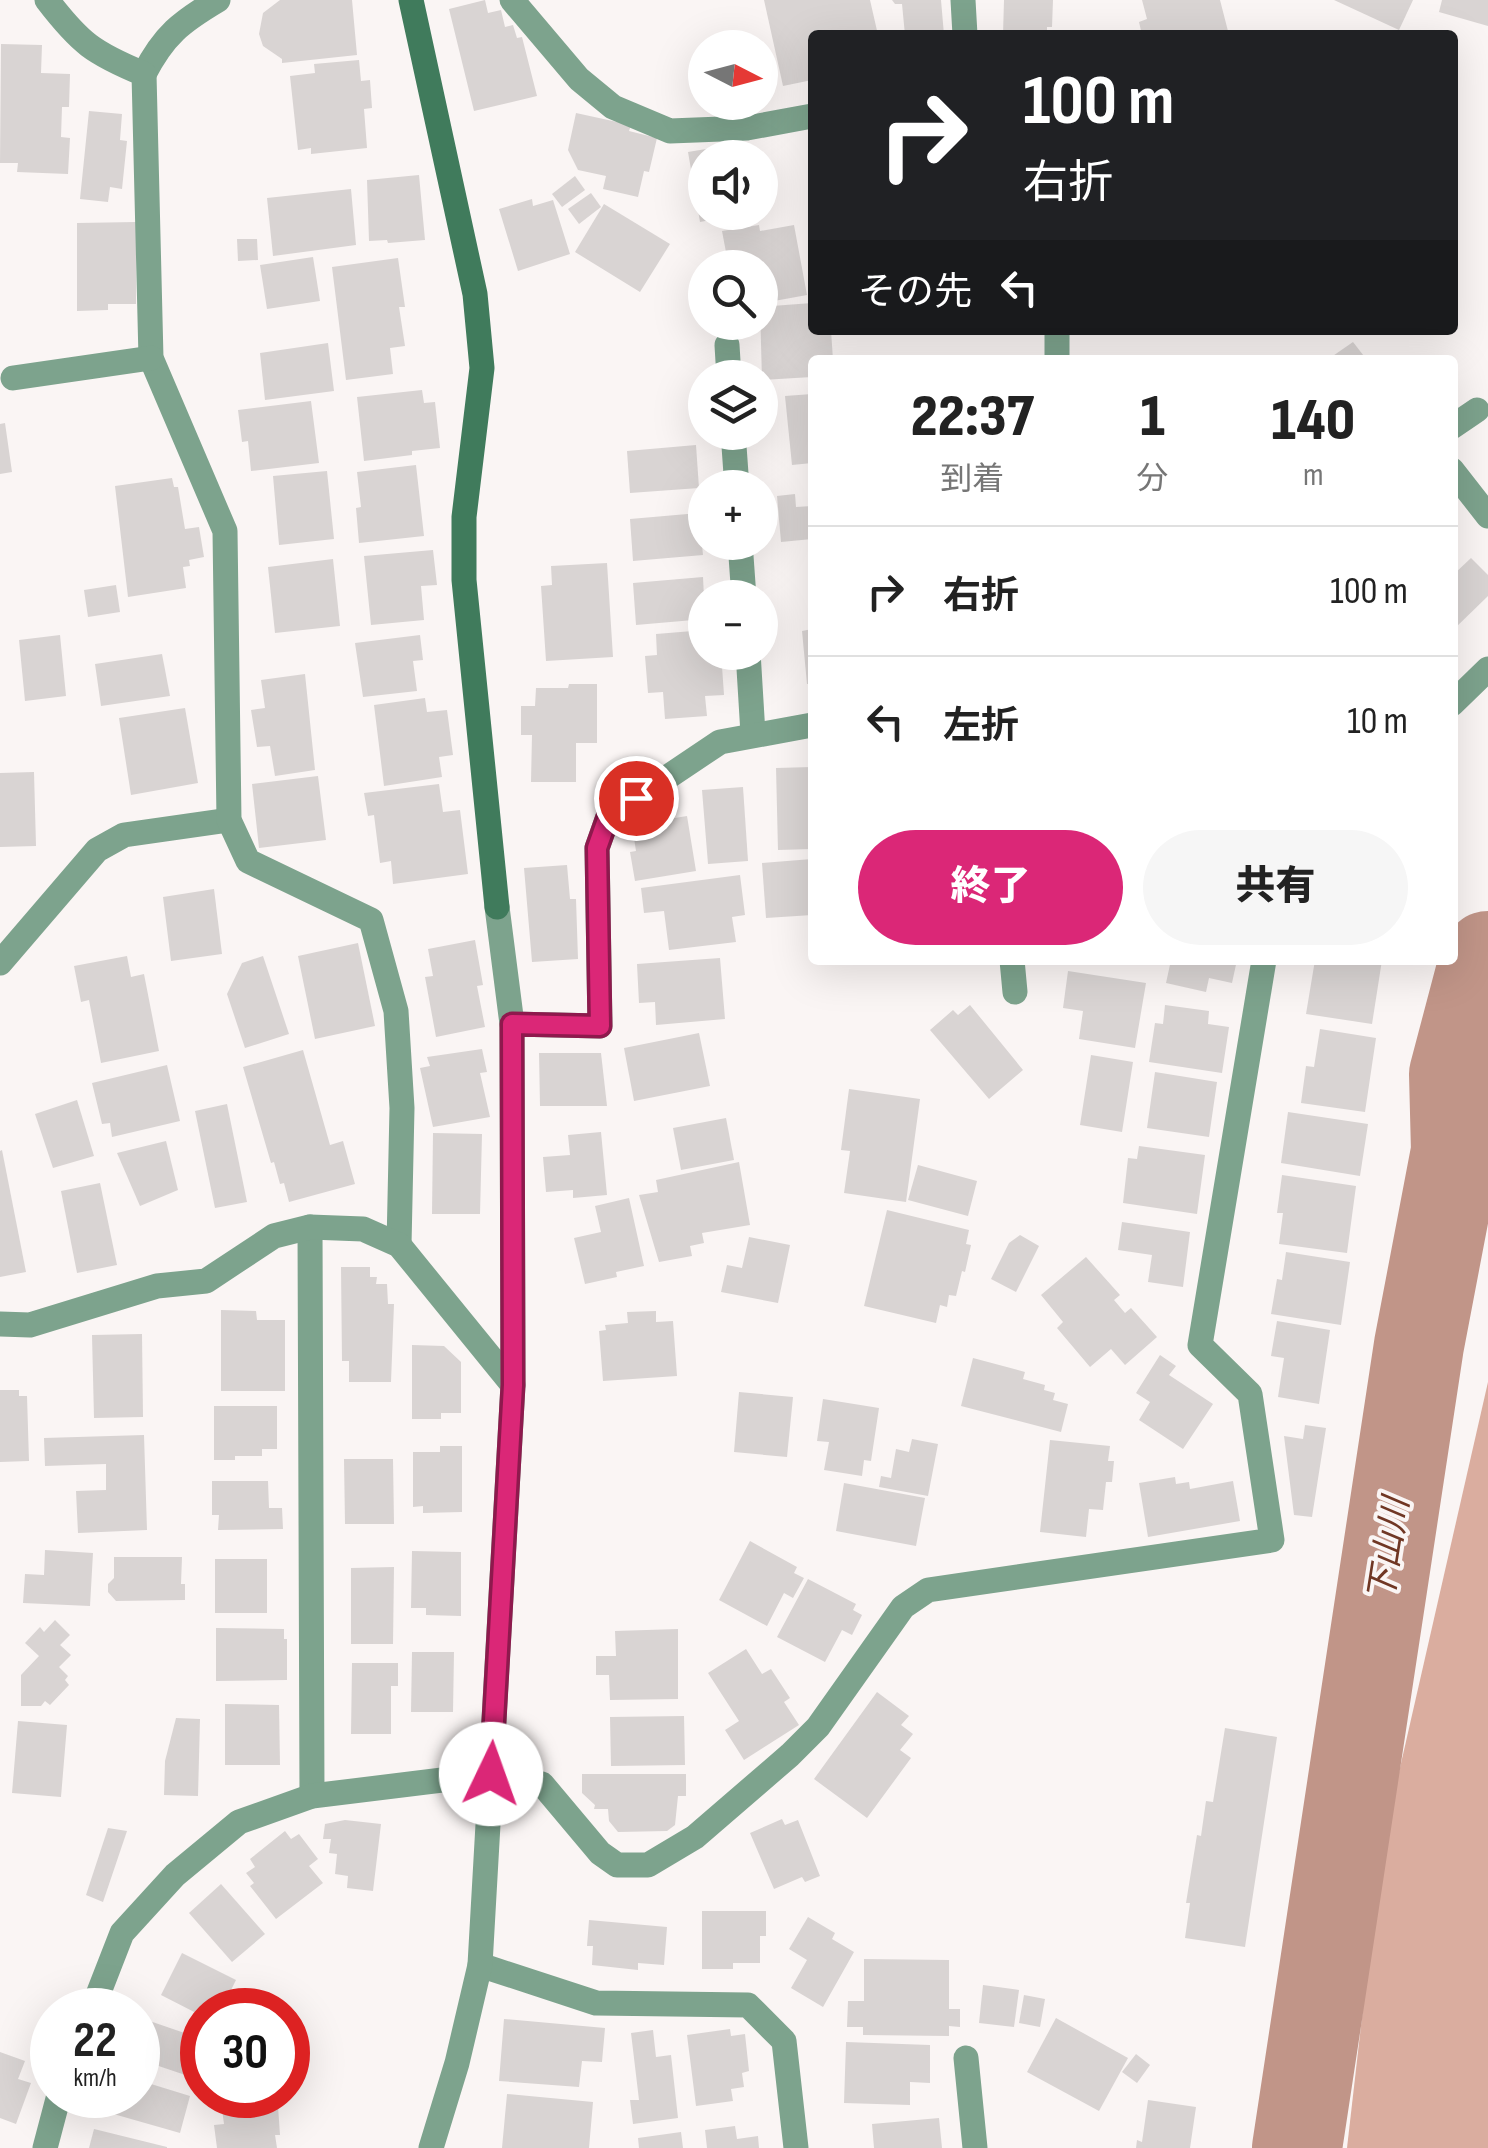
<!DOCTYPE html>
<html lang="ja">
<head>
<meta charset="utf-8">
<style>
  body { margin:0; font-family:"Sofia Sans Condensed","Noto Sans JP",sans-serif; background:#f6f6f6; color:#222; height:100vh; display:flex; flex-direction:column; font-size:38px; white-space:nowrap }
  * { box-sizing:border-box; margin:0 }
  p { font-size:32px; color:#767676 }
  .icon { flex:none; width:55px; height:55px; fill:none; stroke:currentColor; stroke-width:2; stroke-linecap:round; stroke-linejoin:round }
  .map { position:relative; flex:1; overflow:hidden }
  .panel { position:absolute; left:808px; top:355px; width:650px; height:610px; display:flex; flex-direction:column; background:#fff; border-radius:10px; box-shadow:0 10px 40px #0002 }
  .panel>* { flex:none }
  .banner { position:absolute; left:808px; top:30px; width:650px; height:305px; border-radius:10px; box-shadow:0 10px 40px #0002; background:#202124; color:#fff; overflow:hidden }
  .needle { width:65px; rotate:96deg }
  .controls { position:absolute; left:688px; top:30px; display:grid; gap:20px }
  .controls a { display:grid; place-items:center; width:90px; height:90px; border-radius:50%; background:#fff; box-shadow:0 10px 40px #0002; font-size:50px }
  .speed { position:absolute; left:30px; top:1988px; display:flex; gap:20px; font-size:50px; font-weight:700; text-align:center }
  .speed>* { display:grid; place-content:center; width:130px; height:130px; border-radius:50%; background:#fff; box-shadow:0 10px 40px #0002; line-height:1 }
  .speed small { font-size:25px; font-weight:400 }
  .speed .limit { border:15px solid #d22; background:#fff; color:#111 }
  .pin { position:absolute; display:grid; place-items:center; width:85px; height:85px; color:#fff; margin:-42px; border:5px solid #fff; border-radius:50%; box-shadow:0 2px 10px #0007 }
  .me { position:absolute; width:110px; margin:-55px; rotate:3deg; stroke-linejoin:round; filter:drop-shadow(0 0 8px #0008) }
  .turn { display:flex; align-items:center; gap:35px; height:210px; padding:0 50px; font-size:45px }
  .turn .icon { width:130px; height:130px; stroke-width:2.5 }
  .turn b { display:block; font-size:70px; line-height:85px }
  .then { display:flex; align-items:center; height:95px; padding:0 50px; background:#0003; gap:20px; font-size:38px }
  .eta { display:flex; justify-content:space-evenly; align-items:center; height:170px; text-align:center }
  .eta b { font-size:60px; font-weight:800; line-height:70px }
  .cta { display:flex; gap:20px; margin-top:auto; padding:20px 50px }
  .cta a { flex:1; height:115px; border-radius:60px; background:#db2777; color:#fff; font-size:40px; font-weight:800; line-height:115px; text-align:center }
  .cta a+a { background:#f6f6f6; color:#222 }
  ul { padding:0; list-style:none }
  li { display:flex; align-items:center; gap:30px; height:130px; padding:0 50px; border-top:2px solid #e0e0e0 }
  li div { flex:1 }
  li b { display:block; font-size:38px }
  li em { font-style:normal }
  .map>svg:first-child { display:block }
  .forest { fill:#daad9f }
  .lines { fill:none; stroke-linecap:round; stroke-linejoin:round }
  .river { stroke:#c19588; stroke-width:90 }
  .building { fill:#d9d4d3 }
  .lane { stroke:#7da38d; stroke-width:25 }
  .street { stroke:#7da38d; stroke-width:25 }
  .secondary { stroke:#407b5c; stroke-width:25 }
  .route-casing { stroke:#8e194d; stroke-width:25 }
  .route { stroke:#db2777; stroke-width:18 }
  .labels { text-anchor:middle; stroke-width:8; stroke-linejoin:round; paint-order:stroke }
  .water-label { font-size:35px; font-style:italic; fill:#703724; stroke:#faf5f4 }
</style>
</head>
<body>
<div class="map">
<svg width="1488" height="2148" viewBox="0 0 1488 2148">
  <rect width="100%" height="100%" fill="#faf5f4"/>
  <path class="forest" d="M1488,1382V2148H1347L1381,1851Z"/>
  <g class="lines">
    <path class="river" d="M1297,2148L1419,1345L1456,1151L1454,1074L1482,968L1488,956"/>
  </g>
  <g class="building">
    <path d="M280,0H352L357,55L282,63V59L263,46L259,34L263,13Z"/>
    <path d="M485,0L488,13L501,10L505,27L513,25L517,38L522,37L537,96L474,111L449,9Z"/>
    <path d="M764,0H870L878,35H812V80L783,86Z"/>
    <path d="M892,0H941L944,35H905L902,4H895Z"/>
    <path d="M1004,0H1053L1052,27H1047V35H1003Z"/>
    <path d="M1142,0H1220L1229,35H1142L1139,22L1147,19Z"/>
    <path d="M1334,0H1413L1399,30Z"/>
    <path d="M1442,0H1488V26L1439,12Z"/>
    <path d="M1,44L42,45L41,73L70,74L69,107H62L61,137L70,138L68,174L17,172L18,163H0Z"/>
    <path d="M359,60L361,81L370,80L372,108L364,109L367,148L311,154V148L298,150L290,76L315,73L314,64Z"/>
    <path d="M89,111L122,114L120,140L127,141L122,189L110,187L108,202L80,199Z"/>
    <path d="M576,113L631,125L629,131L657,138L649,172L644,171L638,197L603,189L606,176L578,170L568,150Z"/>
    <path d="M724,146L725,152L757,147L759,158H705V212L742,214L700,222L688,152Z"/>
    <path d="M419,175L425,240L388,243L387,240L369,241L367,180Z"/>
    <path d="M575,176L585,190L562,207L552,194Z"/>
    <path d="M351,189L356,245L273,256L267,198Z"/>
    <path d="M591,193L601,207L579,224L568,209Z"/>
    <path d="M532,199L533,206L553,200L570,254L518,271L499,209Z"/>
    <path d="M604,204L670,244L640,292L575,252Z"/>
    <path d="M136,222V304H108V310L77,311V223Z"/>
    <path d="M759,225L760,231L794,225L807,295L763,303L760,296V268H729L722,231Z"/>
    <path d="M237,239H257L258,260L238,261Z"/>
    <path d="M313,257L320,301L267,309L260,265Z"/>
    <path d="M398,258L405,307H399L405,346L390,348L393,374L346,380L332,267Z"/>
    <path d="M812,303V330H831L833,360H812V377L762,380L760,307Z"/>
    <path d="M1353,342L1367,360H1327Z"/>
    <path d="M328,343L334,391L265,400L260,353Z"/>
    <path d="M422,390L424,403L435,402L440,448L412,451V455L364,461L357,397Z"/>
    <path d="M812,394V463L792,465L785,396Z"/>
    <path d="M311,401L319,463L251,471L248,441L242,442L238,410Z"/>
    <path d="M5,423L12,472L0,474V424Z"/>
    <path d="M696,445L699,488L630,493L627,451Z"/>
    <path d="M416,465L424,536L359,543L356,508L361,507L357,472Z"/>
    <path d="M327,471L334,539L279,545L273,476Z"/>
    <path d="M172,478L174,487H178L185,529L199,527L204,557L189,560L190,566L183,567L186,588L128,597L115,486Z"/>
    <path d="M795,494L796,507L812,506V539L781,542L777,496Z"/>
    <path d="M699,513L703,555L633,561L630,519Z"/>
    <path d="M433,550L437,585L421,586L424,620L371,625L364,556Z"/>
    <path d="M1471,558L1488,575V596L1452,631V576Z"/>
    <path d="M333,559L340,626L275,633L268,567Z"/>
    <path d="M607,563L613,657L546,661L541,586L552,585L551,566Z"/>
    <path d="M703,577L705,619L636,625L633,583Z"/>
    <path d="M116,585L120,612L88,617L84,590Z"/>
    <path d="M812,629V684H807L802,631Z"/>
    <path d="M705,630V652H721L724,695L705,696L707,716L665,719L663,692L648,693L645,656L657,655L656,634Z"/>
    <path d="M60,635L66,696L25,701L19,640Z"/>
    <path d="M420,635L423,660L413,661L417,691L363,697L355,643Z"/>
    <path d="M162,654L170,696L101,706L95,664Z"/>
    <path d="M305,674L315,770L275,776L270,746L257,747L251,710L265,708L261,680Z"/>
    <path d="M569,684H597V743H576V782H531L532,735H521V706H535L536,688H568Z"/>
    <path d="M425,698L427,712L447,710L453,755L439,757L442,777L384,786L374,705Z"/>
    <path d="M185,708L198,783L131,795L119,718Z"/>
    <path d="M812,767V849L778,850L776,768Z"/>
    <path d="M34,772L36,846L0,847V773Z"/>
    <path d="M318,776L326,840L259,848L252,784Z"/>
    <path d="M439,784L443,812L460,810L468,874L393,884L391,861L380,863L374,815L368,816L364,793Z"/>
    <path d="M743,787L748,861L708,864L702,790Z"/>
    <path d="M687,816L696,871L635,881L630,852L636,851L632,825Z"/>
    <path d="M812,859V915L766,918L762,863Z"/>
    <path d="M567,865L570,899H576L578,959L532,962L524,868Z"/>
    <path d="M740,875L745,915L732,917L736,942L669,950L664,911L644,913L641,888Z"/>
    <path d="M214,889L222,954L171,961L163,897Z"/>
    <path d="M475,940L483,985L477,986L485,1027L436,1037L425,977L433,976L428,949Z"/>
    <path d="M358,943L375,1026L315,1039L298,956Z"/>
    <path d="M127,956L131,977L144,974L159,1051L101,1063L89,1000L81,1002L74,966Z"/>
    <path d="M263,956L289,1034L245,1048L227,994L242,963Z"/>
    <path d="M720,958L725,1019L656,1025L655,1002L639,1003L637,964Z"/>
    <path d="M1171,960H1237L1232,983L1209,978L1206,992L1166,983Z"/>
    <path d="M1315,960H1382L1372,1024L1306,1014Z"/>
    <path d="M1068,971L1146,983L1135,1048L1079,1039L1083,1011L1063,1008Z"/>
    <path d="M970,1005L1023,1070L989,1099L930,1030L953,1010L958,1015Z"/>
    <path d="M1165,1005L1209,1011L1208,1024L1229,1027L1222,1073L1149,1062L1155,1023L1163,1024Z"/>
    <path d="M1320,1029L1376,1038L1365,1112L1301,1103L1306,1066L1314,1067Z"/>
    <path d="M699,1033L710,1086L634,1101L624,1048Z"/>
    <path d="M482,1049L487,1072L480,1073L490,1117L433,1127L420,1068L430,1066L427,1057Z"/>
    <path d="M303,1050L330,1145L343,1141L355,1184L289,1202L284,1183L280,1184L274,1162L271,1163L243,1067Z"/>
    <path d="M539,1053H601L607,1106H540Z"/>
    <path d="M1091,1055L1133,1062L1122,1132L1080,1125Z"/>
    <path d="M167,1065L180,1121L112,1137L110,1123L102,1124L92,1083Z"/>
    <path d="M1155,1072L1217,1082L1209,1137L1147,1128Z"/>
    <path d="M849,1089L920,1099L906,1202L844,1193L850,1151L841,1150Z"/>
    <path d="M77,1100L94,1156L53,1168L35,1114Z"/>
    <path d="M227,1104L247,1202L215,1208L195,1111Z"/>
    <path d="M1288,1112L1368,1124L1360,1176L1281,1163Z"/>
    <path d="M726,1118L734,1160L681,1170L673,1128Z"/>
    <path d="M601,1132L607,1195L573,1198V1190L546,1192L543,1157L570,1155L568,1135Z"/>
    <path d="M433,1133L482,1134L480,1214H432Z"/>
    <path d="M166,1141L178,1190L140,1206L117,1153Z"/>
    <path d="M1139,1146L1205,1155L1197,1214L1123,1203L1128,1158L1137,1159Z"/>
    <path d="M2,1150L26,1272L0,1277V1151Z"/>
    <path d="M739,1162L750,1225L702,1233L704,1243L690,1246L692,1256L659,1262L639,1195L658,1192L656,1180Z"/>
    <path d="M918,1165L977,1181L968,1216L908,1200Z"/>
    <path d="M1282,1175L1356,1186L1347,1253L1279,1244L1283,1213H1277Z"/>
    <path d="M100,1183L117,1265L77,1273L61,1191Z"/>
    <path d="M629,1198L644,1266L616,1272L617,1277L585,1284L574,1238L601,1232L595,1206Z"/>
    <path d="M887,1210L969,1230L966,1244L971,1245L965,1272L962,1271L956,1296L949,1295L947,1307L940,1305L936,1323L864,1306Z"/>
    <path d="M1122,1222L1190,1232L1183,1287L1148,1282L1152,1255L1118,1250Z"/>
    <path d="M1020,1235L1039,1246L1016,1292L991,1279L1009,1243Z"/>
    <path d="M749,1237L790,1245L778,1303L721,1292L727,1265L742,1268Z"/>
    <path d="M1286,1252L1350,1262L1341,1325L1271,1314L1277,1279L1282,1280Z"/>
    <path d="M1086,1257L1120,1295L1114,1300L1125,1313L1131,1308L1157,1337L1125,1365L1111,1349L1090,1367L1057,1328L1063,1322L1041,1295Z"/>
    <path d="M341,1267H370V1277H377L376,1284H387L388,1304H394L391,1382H349V1361H342Z"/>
    <path d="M221,1310L256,1311L257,1320H285V1391H221Z"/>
    <path d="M656,1311V1322L673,1321L677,1376L603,1381L599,1331L606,1330L605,1325L628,1323L627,1312Z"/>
    <path d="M1277,1321L1330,1330L1319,1404L1278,1397L1284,1358L1271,1356Z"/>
    <path d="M142,1334L143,1417L94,1418L92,1335Z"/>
    <path d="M412,1345L444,1346L461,1362V1413H441V1419H412Z"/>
    <path d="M1160,1355L1176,1366L1169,1375L1213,1404L1183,1449L1139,1420L1150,1402L1136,1393Z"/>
    <path d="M973,1358L1025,1372L1023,1379L1045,1385L1044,1390L1055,1393L1053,1400L1068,1404L1061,1432L961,1406Z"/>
    <path d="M0,1390H19V1396H27L29,1461L0,1462Z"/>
    <path d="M739,1392L793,1397L787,1457L734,1452Z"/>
    <path d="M823,1399L879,1408L871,1461L864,1460L862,1476L824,1470L829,1442L817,1441Z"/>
    <path d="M214,1406H277V1449H262V1456H235V1460H214Z"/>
    <path d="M1305,1425L1326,1428L1312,1517L1294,1515L1284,1436L1303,1439Z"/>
    <path d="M144,1435L147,1530L78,1533L76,1491L106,1490V1464L45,1466L44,1438Z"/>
    <path d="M912,1439L938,1444L928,1496L879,1487L881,1476L891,1478L896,1449L909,1452Z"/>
    <path d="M1050,1440L1110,1446L1108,1461H1114L1112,1482H1106L1103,1510L1089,1509L1086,1537L1040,1532Z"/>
    <path d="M440,1446H462V1512L423,1513V1506L413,1507V1452H440Z"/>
    <path d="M344,1459H393L394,1524H345Z"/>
    <path d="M1175,1477L1176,1484L1189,1482L1190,1489L1233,1481L1240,1521L1148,1537L1139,1483Z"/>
    <path d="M212,1481H268L269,1508H282L283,1529L218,1530L219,1515H212Z"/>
    <path d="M844,1483L925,1498L916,1546L836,1531Z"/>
    <path d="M750,1541L797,1567L794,1573L804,1578L793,1598L784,1593L767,1626L719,1600Z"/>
    <path d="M45,1550L93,1553L90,1606L23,1603L25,1574L44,1575Z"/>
    <path d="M412,1551L461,1552V1616L426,1615V1608H411Z"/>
    <path d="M114,1557H182L181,1584H185V1600L116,1601L108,1592V1584L114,1578Z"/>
    <rect x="215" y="1559" width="52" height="54"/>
    <path d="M394,1567L393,1644H351V1568Z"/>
    <path d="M808,1579L856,1604L853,1610L862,1615L852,1635L842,1630L825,1662L777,1637Z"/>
    <path d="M55,1620L70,1635L60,1645L71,1655L59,1667L68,1676L65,1680L69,1685L50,1705L45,1701L41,1706H21V1675L39,1656L25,1643L40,1627L44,1632Z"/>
    <path d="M216,1628L284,1629V1639H287V1680L216,1681Z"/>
    <path d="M678,1629V1699L610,1700L609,1675H596V1656H616L615,1631Z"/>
    <path d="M746,1649L762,1674L771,1669L790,1698L784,1702L799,1725L744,1760L725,1730L739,1721L708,1673Z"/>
    <path d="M412,1652H454L453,1712H411Z"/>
    <path d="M352,1663H398V1686H391V1734H351Z"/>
    <path d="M877,1692L909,1716L901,1725L913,1734L900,1750L911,1758L867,1818L814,1779Z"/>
    <path d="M225,1704L279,1705L280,1765H225Z"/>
    <path d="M684,1716L685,1765L611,1766L610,1717Z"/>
    <path d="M176,1718L200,1719L198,1796L164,1795L165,1761Z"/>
    <path d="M18,1721L67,1725L61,1797L12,1793Z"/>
    <path d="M1225,1728L1277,1737L1245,1947L1185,1938L1190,1903H1186L1197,1835L1201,1836L1206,1801L1213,1802Z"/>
    <path d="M582,1774H686V1796H678L675,1825L667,1831L618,1832L609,1821L608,1809H594L595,1805L582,1793Z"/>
    <path d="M782,1819L785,1825L798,1820L820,1876L805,1882L802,1877L774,1889L750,1833Z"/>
    <path d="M345,1820L381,1824L373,1891L347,1888L348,1876L335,1874L337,1854L329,1853L331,1839H323L325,1824Z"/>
    <path d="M108,1828L127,1831L103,1902L86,1895Z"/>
    <path d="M285,1831L291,1839L299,1834L318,1859L309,1866L323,1883L276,1919L250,1886L254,1883L246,1873L255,1867L250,1859Z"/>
    <path d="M221,1884L265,1934L232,1962L189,1913Z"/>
    <path d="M702,1911H766V1936H760V1963H733V1969H702Z"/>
    <path d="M808,1917L835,1933L832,1939L854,1952L823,2007L791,1988L807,1960L789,1949Z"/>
    <path d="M589,1920L667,1927L664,1965L638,1963V1970L592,1965L593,1946H587Z"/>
    <path d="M182,1953L236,1980L221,2010H202V2016L161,1995Z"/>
    <path d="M864,1959L949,1960V2009H960V2027L949,2026V2036L863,2035V2027H847L848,2001H864Z"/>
    <path d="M983,1985L1019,1990L1014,2027L979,2023Z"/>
    <path d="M1024,1995L1045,1999L1040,2027L1019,2023Z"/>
    <path d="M138,2017L202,2039L200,2080L138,2059Z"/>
    <path d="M1056,2018L1128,2058L1099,2111L1027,2072Z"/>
    <path d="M504,2019L605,2028L602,2062L582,2061L579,2087L499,2081Z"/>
    <path d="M730,2029L731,2036L745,2034L749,2071L742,2073L744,2087L731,2089L733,2101L696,2106L687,2035Z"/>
    <path d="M653,2030L656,2057L671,2055L678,2118L633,2124L630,2100H639L631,2033Z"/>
    <path d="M846,2042L930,2045V2083L910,2082V2105L844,2103Z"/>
    <path d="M0,2052L25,2061L18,2079L31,2083L16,2124L0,2118Z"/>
    <path d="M1136,2054L1150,2065L1137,2083L1122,2072Z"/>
    <path d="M138,2080L190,2096L180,2133L96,2109L100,2095H138Z"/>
    <path d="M507,2094L593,2102L589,2148H502Z"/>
    <path d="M220,2095H268L269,2107L278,2106L280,2135H275L277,2148H217L214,2125L224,2124Z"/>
    <path d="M1148,2100L1196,2107L1190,2148H1136L1137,2140L1142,2142Z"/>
    <path d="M939,2118L942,2148H874L872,2124Z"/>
    <path d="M735,2126L737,2139L758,2136L759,2148H707L705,2130Z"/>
    <path d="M94,2129L167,2147V2148H89Z"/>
    <path d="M681,2132L683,2148H639L638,2138Z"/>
  </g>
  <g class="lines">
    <g class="lane">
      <path d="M144,74C164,35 181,22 218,0"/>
      <path d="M1057,330V360"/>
      <path d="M0,963L97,850L124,835L229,820"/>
    </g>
    <g class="street">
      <path d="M47,0C80,43 93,53 144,74L151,358L225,531L229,820L248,861L371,920L396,1011L402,1108L399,1245"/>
      <path d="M512,0L579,79L613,107L670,131L747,128L812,116"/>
      <path d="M963,0L965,35"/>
      <path d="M727,345L729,378"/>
      <path d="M13,378L151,358"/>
      <path d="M1452,427L1477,410"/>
      <path d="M733,432L737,488"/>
      <path d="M1452,470L1488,516"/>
      <path d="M740,542L744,598"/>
      <path d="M748,652L753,734"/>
      <path d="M1452,704L1488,669"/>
      <path d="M1012,960L1015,992"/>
      <path d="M512,1024L600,1026L597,848L608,817L720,742L812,725"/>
      <path d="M310,1227L312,1796"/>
      <path d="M0,1324L30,1325L157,1286L206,1281L274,1236L310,1227L363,1229L399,1245L513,1385"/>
      <path d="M480,1965L596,2003L748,2005L784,2041L796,2148"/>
      <path d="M92,2010L122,1933L175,1875L239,1822L312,1796L491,1774L542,1784L600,1853L617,1865H648L695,1837L790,1755L818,1727L903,1607L928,1590L1272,1540L1250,1394L1200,1345L1264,960"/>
      <path d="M966,2058L975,2148"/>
      <path d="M45,2148L59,2095"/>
      <path d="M431,2148L457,2063L480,1965L513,1385L512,1024L497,907"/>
    </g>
    <path class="secondary" d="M411,0L475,294L482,368L464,517V580L497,907"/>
  </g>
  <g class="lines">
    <g class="route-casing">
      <path id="route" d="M491,1774L513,1385L512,1024L600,1026L597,848L608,817L636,798"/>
    </g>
    <use href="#route" class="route"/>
  </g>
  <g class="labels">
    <g class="water-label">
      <text transform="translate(1388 1550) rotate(-81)" y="12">下山川</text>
    </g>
  </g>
</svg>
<div class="controls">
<a><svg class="needle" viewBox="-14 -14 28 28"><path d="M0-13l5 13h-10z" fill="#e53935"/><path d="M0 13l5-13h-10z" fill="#767676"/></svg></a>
<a><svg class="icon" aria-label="sound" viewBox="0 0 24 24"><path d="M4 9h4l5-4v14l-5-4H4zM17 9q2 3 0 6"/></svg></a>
<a><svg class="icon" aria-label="search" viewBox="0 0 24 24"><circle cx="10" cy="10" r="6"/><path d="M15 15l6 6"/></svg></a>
<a><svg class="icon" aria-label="layers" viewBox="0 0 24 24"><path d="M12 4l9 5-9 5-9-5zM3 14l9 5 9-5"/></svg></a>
<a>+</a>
<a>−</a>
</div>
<div class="speed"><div>22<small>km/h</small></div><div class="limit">30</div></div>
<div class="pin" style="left:636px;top:798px;background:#d93025"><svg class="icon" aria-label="arrive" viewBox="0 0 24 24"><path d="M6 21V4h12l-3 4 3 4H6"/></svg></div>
<svg class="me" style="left:491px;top:1774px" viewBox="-20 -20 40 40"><circle r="19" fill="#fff"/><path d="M0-13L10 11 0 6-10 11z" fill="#db2777"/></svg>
<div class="banner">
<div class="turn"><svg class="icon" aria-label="right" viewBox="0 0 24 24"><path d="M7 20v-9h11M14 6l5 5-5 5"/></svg><div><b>100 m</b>右折</div></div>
<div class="then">その先<svg class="icon" aria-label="left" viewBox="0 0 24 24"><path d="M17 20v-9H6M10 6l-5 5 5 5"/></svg></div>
</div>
<section class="panel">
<div class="eta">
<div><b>22:37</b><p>到着</p></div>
<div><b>1</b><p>分</p></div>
<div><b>140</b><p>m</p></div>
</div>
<ul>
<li><svg class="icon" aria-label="right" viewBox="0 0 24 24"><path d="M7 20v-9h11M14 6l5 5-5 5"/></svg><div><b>右折</b></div><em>100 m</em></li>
<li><svg class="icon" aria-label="left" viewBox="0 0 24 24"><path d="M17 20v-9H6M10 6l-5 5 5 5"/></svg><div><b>左折</b></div><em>10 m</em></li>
</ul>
<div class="cta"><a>終了</a><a>共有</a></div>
</section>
</div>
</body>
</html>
